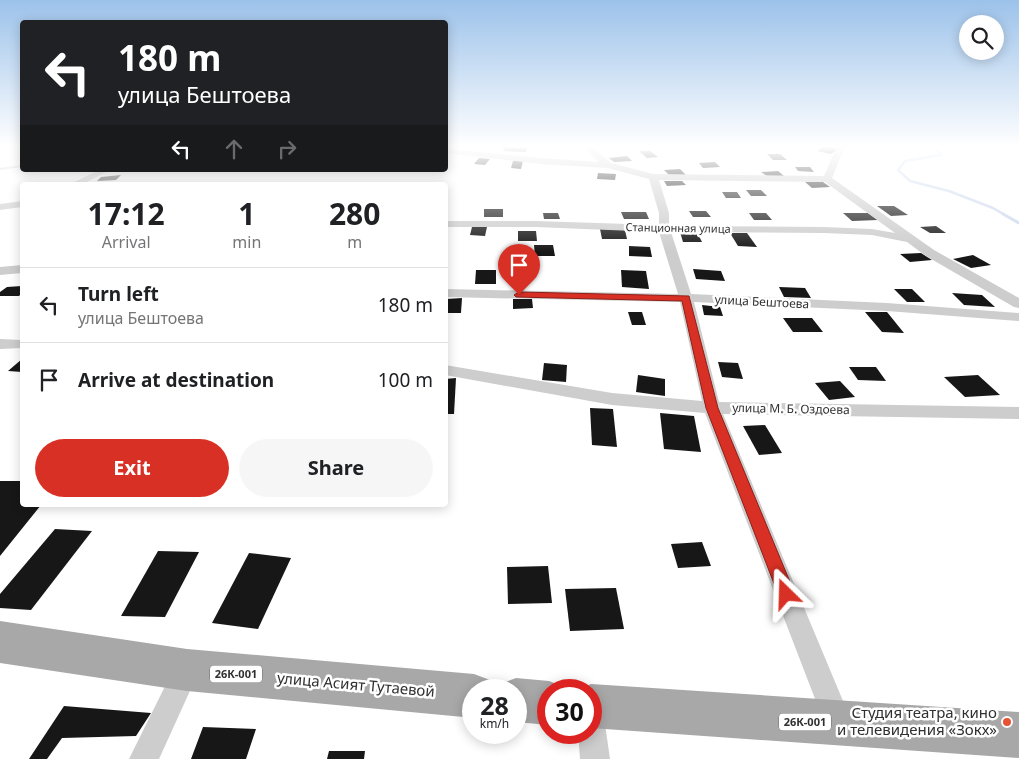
<!DOCTYPE html>
<html lang="en">
<head>
<meta charset="utf-8">
<style>
  body { margin:0; font-family:"Noto Sans",sans-serif; background:#f6f6f6; color:#202124; height:100vh; display:flex; flex-direction:column; font-size:19px; white-space:nowrap }
  * { box-sizing:border-box; margin:0 }
  p { font-size:16px; color:#757577 }
  .icon { flex:none; width:28px; height:28px; fill:none; stroke:currentColor; stroke-width:2; stroke-linecap:round; stroke-linejoin:round }
  .map { position:relative; flex:1; overflow:hidden }
  .sheet { position:absolute; left:20px; top:182px; width:428px; height:325px; display:flex; flex-direction:column; background:#fff; border-radius:5px; box-shadow:0 2px 12px #0003 }
  .sheet>* { flex:none }
  .guide { position:absolute; left:20px; top:20px; width:428px; height:152px; border-radius:5px; box-shadow:0 2px 12px #0003; background:#202124; color:#fff; overflow:hidden }
  .controls { position:absolute; left:959px; top:15px; display:grid; gap:10px }
  .controls a { display:grid; place-items:center; width:45px; height:45px; border-radius:50%; background:#fff; box-shadow:0 2px 12px #0003; font-size:25px }
  .speed { position:absolute; left:462px; top:679px; display:flex; gap:10px; font-size:25px; font-weight:700; text-align:center }
  .speed>* { display:grid; place-content:center; width:65px; height:65px; border-radius:50%; background:#fff; box-shadow:0 2px 12px #0003; line-height:1 }
  .speed small { font-size:12px; font-weight:400 }
  .speed .limit { border:8px solid #d22; background:#fff; color:#111 }
  .pin { position:absolute; display:grid; place-items:center; width:42px; height:42px; color:#fff; margin:-51px -21px; border-radius:50% 50% 50% 0; rotate:-45deg; box-shadow:0 0 5px #0007 }
  .pin .icon { rotate:45deg }
  .me { position:absolute; width:55px; margin:-28px; rotate:338deg; stroke-linejoin:round; filter:drop-shadow(0 0 4px #0008) }
  .turn { display:flex; align-items:center; gap:18px; height:105px; padding:0 15px; font-size:22px }
  .turn .icon { width:65px; height:65px; stroke-width:2.5 }
  .turn b { display:block; font-size:35px; line-height:42px }
  .lanes { display:flex; align-items:center; height:48px; padding:0 15px; background:#0003; justify-content:center; gap:25px; direction:ltr }
  .lanes .off { opacity:.35 }
  .eta { display:flex; justify-content:space-evenly; align-items:center; height:85px; text-align:center }
  .eta b { font-size:30px; font-weight:700; line-height:35px }
  .cta { display:flex; gap:10px; margin-top:auto; padding:10px 15px }
  .cta a { flex:1; height:58px; border-radius:30px; background:#d93025; color:#fff; font-size:20px; font-weight:700; line-height:58px; text-align:center }
  .cta a+a { background:#f6f6f6; color:#202124 }
  ul { padding:0; list-style:none }
  li { display:flex; align-items:center; gap:15px; height:75px; padding:0 15px; border-top:1px solid #e0e0e0 }
  li div { flex:1 }
  li b { display:block; font-size:19px }
  li em { font-style:normal }
  .map>svg:first-child { display:block }
  .lines { fill:none; stroke-linecap:round; stroke-linejoin:round }
  .stream-far1 { stroke:#cbd7ed; stroke-width:2.5 }
  .stream { stroke:#cbd7ed; stroke-width:3 }
  .building { fill:#171717 }
  .service { fill:#cdcdcd; fill-rule:evenodd }
  .minor { fill:#cdcdcd; fill-rule:evenodd }
  .primary { fill:#a8a8a8; fill-rule:evenodd }
  .route { fill:#d93025; stroke:#8d1f18 }
  .poi-dot { fill:#e65233; stroke:#fff; stroke-width:2 }
  .labels { text-anchor:middle; stroke-width:5; stroke-linejoin:round; paint-order:stroke }
  .far-street-label { font-size:11px; fill:#303030; stroke:#fff }
  .shield { fill:#fff; stroke:#6e6e6e; stroke-width:1 }
  .shield-label { font-size:11px; font-weight:bold; fill:#303030 }
  .street-label { font-size:12px; fill:#303030; stroke:#fff }
  .near-street-label { font-size:15px; fill:#303030; stroke:#fff }
  .near-poi-label { font-size:15px; fill:#303030; stroke:#fff; text-anchor:end }
</style>
</head>
<body>
<div class="map">
<svg width="1019" height="759" viewBox="0 0 1019 759">
  <rect width="100%" height="100%" fill="#fff"/>
  <g class="lines">
    <path class="stream-far1" d="M934,146L941,155L905,161L898,170L910,181L949,191L993,208L1005,215"/>
    <path class="stream" d="M1003,214L1019,223"/>
  </g>
  <g class="building">
    <path d="M824,146L838,149L831,154L817,151Z"/>
    <path d="M505,147L527,148L526,152L503,151Z"/>
    <path d="M639,151H650L658,157L647,158Z"/>
    <path d="M767,154H780L787,160H773Z"/>
    <path d="M627,156L632,161L614,162L609,158Z"/>
    <path d="M479,158L490,159L485,165L474,164Z"/>
    <path d="M513,161H523L521,169L511,168Z"/>
    <path d="M715,162L720,167L703,168L699,163Z"/>
    <path d="M795,167H810L814,172L798,171Z"/>
    <path d="M680,169L686,175L670,176L664,170Z"/>
    <path d="M778,171L784,176H767L761,172Z"/>
    <path d="M598,173L616,174L615,180L597,179Z"/>
    <path d="M121,175L116,180L97,181L101,177Z"/>
    <path d="M664,181H682L686,185L667,186Z"/>
    <path d="M805,182H823L830,187L812,188Z"/>
    <path d="M746,190H761L767,196H751Z"/>
    <path d="M722,192H737L741,198H726Z"/>
    <path d="M877,206H894L908,215L891,216Z"/>
    <rect x="484" y="209" width="19" height="8"/>
    <path d="M689,211H706L711,217H693Z"/>
    <path d="M621,212H646L649,219H624Z"/>
    <path d="M543,213H558L560,219H544Z"/>
    <path d="M749,213H766L772,220H754Z"/>
    <path d="M843,213H868L878,220L852,221Z"/>
    <path d="M936,226L946,233H930L920,227Z"/>
    <path d="M472,227H487L485,236L470,235Z"/>
    <path d="M600,229L625,230L627,239H602Z"/>
    <path d="M518,231H536L537,241H518Z"/>
    <path d="M680,232H697L702,242H683Z"/>
    <path d="M730,233H747L757,247L738,246Z"/>
    <path d="M534,245H553L555,256H535Z"/>
    <path d="M629,246L650,247L652,257L629,256Z"/>
    <path d="M921,253L932,260L910,262L900,254Z"/>
    <path d="M973,255L991,265L971,268L953,259Z"/>
    <path d="M693,269L721,271L725,281L696,279Z"/>
    <path d="M476,270H496V284H475Z"/>
    <path d="M621,270L646,271L649,289L622,287Z"/>
    <path d="M22,286V293L19,296H0V292L7,287Z"/>
    <path d="M779,287L805,288L811,298L784,297Z"/>
    <path d="M894,289H912L925,302H907Z"/>
    <path d="M952,293L982,295L995,307L964,305Z"/>
    <path d="M462,298L461,313H445L446,299Z"/>
    <path d="M513,299H532L533,308L513,309Z"/>
    <path d="M702,305L720,307L723,316L704,315Z"/>
    <path d="M628,312H642L646,325H632Z"/>
    <path d="M865,312H887L904,333L882,332Z"/>
    <path d="M783,318H812L823,332H793Z"/>
    <path d="M22,359V372L8,371Z"/>
    <path d="M718,362L738,363L743,379L722,377Z"/>
    <path d="M544,363L567,365L566,382L542,380Z"/>
    <path d="M849,367H876L886,381L858,380Z"/>
    <path d="M638,375L665,379V396L636,392Z"/>
    <path d="M978,375L1000,395L965,397L944,377Z"/>
    <path d="M456,378L454,414H445V379Z"/>
    <path d="M840,381L855,397L829,400L815,383Z"/>
    <path d="M590,408L613,409L617,447L592,445Z"/>
    <path d="M660,413L694,416L701,452L664,449Z"/>
    <path d="M765,425L782,453L759,455L743,426Z"/>
    <path d="M0,481H22V505H41L0,556Z"/>
    <path d="M55,529L92,531L31,610L0,608V594Z"/>
    <path d="M702,542L711,566L678,568L671,544Z"/>
    <path d="M158,551L199,552L165,617L121,616Z"/>
    <path d="M249,553L291,558L258,629L212,623Z"/>
    <path d="M548,566L552,603L508,604L507,567Z"/>
    <path d="M616,588L624,629L570,631L565,589Z"/>
    <path d="M64,706L151,713L136,736L62,738L47,759H29Z"/>
    <path d="M203,727L256,729L246,759H191Z"/>
    <path d="M329,751H365L364,759H327Z"/>
  </g>
  <g class="lines">
    <path class="service" d="M22,165V167L0,170V168Z"/>
    <g class="minor">
      <path d="M587,146H597L594,149L611,163L653,174L824,176L837,146H845L832,178L934,250L1019,298V308L1014,307L926,256L907,242L872,235L824,233L671,232L691,294L887,303L1019,313V321L887,311L694,302L719,402L1019,407V419L723,414L851,720L847,730L837,734L827,730L705,413L612,405L445,375V365L612,393L702,401L680,302L445,297V289L678,294L659,232L536,227H445V221H536L659,225V213L649,179L608,168L542,164L445,153V149L542,158L599,162L588,152ZM659,180L825,182L895,233L872,229L824,227L669,226V213Z"/>
      <path d="M99,170H110L81,185H68Z"/>
      <path d="M22,201V207L0,210V204Z"/>
      <path d="M22,265V273L0,275V267Z"/>
      <path d="M0,339L22,340V348L0,349Z"/>
      <path d="M186,658L195,662L199,671L159,759H129L177,662Z"/>
      <path d="M591,710L601,714L605,724L610,759H580L578,732H591Z"/>
    </g>
    <g class="primary">
      <path d="M0,621L187,649L474,674L490,680L494,690H474V718L187,691L0,663Z"/>
      <path d="M516,678L549,681L565,687L566,690H549V725L516,722V690H498L500,684Z"/>
      <path d="M591,684L1019,712V758L591,728V690H576Z"/>
    </g>
  </g>
  <linearGradient id="sky" x2="0" y2="1"><stop stop-color="#9cc2ea"/><stop offset="0.58" stop-color="#fff"/><stop offset="1" stop-color="#fff" stop-opacity="0"/></linearGradient>
  <rect width="1019" height="252" fill="url(#sky)"/>
  <path class="route" d="M519,292L689,296L718,408L795,594L792,599L786,602L780,599L706,408L682,301L516,297L514,295Z"/>
  <circle class="poi-dot" cx="1007" cy="722" r="5"/>
  <g class="labels">
    <g class="far-street-label">
      <text transform="translate(678 228) rotate(1)" y="4">Станционная улица</text>
    </g>
    <g class="shield">
      <rect x="210" y="665.5" width="52" height="17" rx="4"/>
      <rect x="779" y="713.5" width="52" height="17" rx="4"/>
    </g>
    <g class="shield-label">
      <text x="236" y="678">26К-001</text>
      <text x="805" y="726">26К-001</text>
    </g>
    <g class="street-label">
      <text transform="translate(762 302) rotate(3)" y="4">улица Бештоева</text>
      <text transform="translate(791 409) rotate(1)" y="4">улица М. Б. Оздоева</text>
    </g>
    <g class="near-street-label">
      <text transform="translate(356 685) rotate(5)" y="5">улица Асият Тутаевой</text>
    </g>
    <g class="near-poi-label">
      <text x="997" y="718">Студия театра, кино<tspan x="997" dy="17">и телевидения «Зокх»</tspan></text>
    </g>
  </g>
</svg>
<div class="controls">
<a><svg class="icon" aria-label="search" viewBox="0 0 24 24"><circle cx="10" cy="10" r="6"/><path d="M15 15l6 6"/></svg></a>
</div>
<div class="speed"><div>28<small>km/h</small></div><div class="limit">30</div></div>
<div class="pin" style="left:519px;top:295px;background:#d93025"><svg class="icon" aria-label="arrive" viewBox="0 0 24 24"><path d="M6 21V4h12l-3 4 3 4H6"/></svg></div>
<svg class="me" style="left:786px;top:594px" viewBox="-20 -20 40 40"><path d="M0-17L14 15 0 8-14 15z" fill="#d93025" stroke="#fff" stroke-width="4"/></svg>
<div class="guide">
<div class="turn"><svg class="icon" aria-label="left" viewBox="0 0 24 24"><path d="M17 20v-9H6M10 6l-5 5 5 5"/></svg><div><b>180 m</b>улица Бештоева</div></div>
<div class="lanes"><svg class="icon" aria-label="left" viewBox="0 0 24 24"><path d="M17 20v-9H6M10 6l-5 5 5 5"/></svg><svg class="icon off" aria-label="ahead" viewBox="0 0 24 24"><path d="M12 20V5M6 11l6-6 6 6"/></svg><svg class="icon off" aria-label="right" viewBox="0 0 24 24"><path d="M7 20v-9h11M14 6l5 5-5 5"/></svg></div>
</div>
<section class="sheet">
<div class="eta">
<div><b>17:12</b><p>Arrival</p></div>
<div><b>1</b><p>min</p></div>
<div><b>280</b><p>m</p></div>
</div>
<ul>
<li><svg class="icon" aria-label="left" viewBox="0 0 24 24"><path d="M17 20v-9H6M10 6l-5 5 5 5"/></svg><div><b>Turn left</b><p>улица Бештоева</p></div><em>180 m</em></li>
<li><svg class="icon" aria-label="arrive" viewBox="0 0 24 24"><path d="M6 21V4h12l-3 4 3 4H6"/></svg><div><b>Arrive at destination</b></div><em>100 m</em></li>
</ul>
<div class="cta"><a>Exit</a><a>Share</a></div>
</section>
</div>
</body>
</html>
